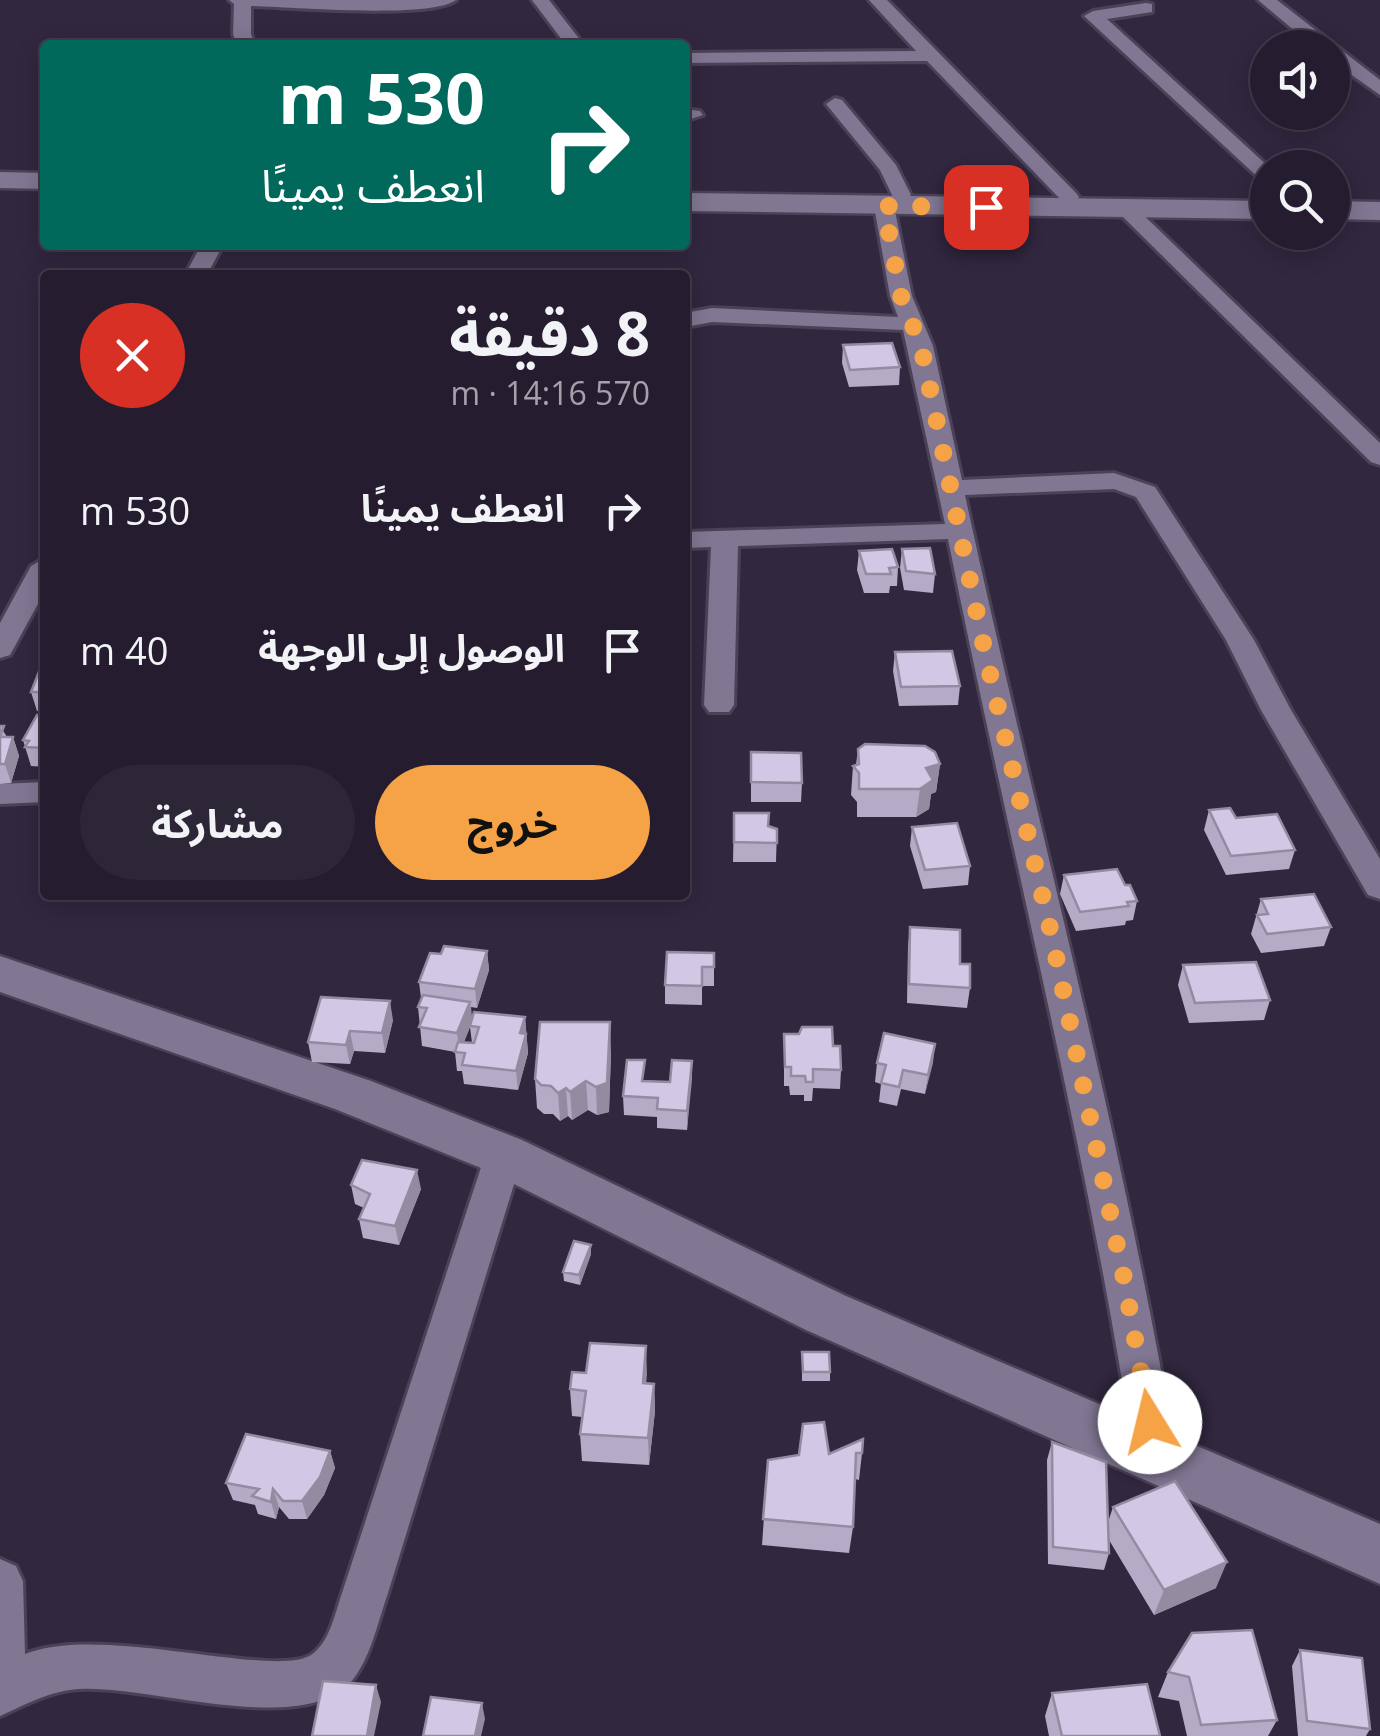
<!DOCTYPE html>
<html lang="ar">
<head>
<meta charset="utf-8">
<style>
  body { margin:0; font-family:"Open Sans","Noto Sans Arabic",sans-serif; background:#2d2637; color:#f1f3f6; direction:rtl; height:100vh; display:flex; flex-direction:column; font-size:38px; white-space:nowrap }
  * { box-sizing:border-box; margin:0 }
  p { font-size:32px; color:#a3a2aa }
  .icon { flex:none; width:55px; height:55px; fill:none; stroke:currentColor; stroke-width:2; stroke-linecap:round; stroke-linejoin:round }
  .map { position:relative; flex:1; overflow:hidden; direction:ltr }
  .side { position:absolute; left:40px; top:270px; width:650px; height:630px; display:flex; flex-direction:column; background:#251d2f; border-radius:10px; box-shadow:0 5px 25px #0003,0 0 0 2px #423b4b; direction:rtl }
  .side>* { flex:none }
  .hud { position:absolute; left:40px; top:40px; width:650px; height:210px; border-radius:10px; box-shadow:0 5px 25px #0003,0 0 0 2px #423b4b; direction:rtl; background:#00695c; color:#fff; overflow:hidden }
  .controls { position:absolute; left:1250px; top:30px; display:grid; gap:20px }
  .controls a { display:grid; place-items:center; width:100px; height:100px; border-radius:50%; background:#251d2f; box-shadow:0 5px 25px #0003,0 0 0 2px #423b4b; font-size:50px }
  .pin { position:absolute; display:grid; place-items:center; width:85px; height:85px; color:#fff; margin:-42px; border-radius:20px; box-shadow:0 5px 15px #0006 }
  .me { position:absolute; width:110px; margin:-55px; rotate:351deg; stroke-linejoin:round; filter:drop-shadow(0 0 8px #0008) }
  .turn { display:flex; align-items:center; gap:35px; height:210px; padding:0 40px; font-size:45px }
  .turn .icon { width:130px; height:130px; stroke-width:2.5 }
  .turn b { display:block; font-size:70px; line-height:85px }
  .round { display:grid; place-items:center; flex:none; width:105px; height:105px; border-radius:52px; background:#2d2637 }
  .head { display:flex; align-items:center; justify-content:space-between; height:170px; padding:0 40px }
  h1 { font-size:60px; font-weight:700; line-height:75px }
  .button { display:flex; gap:20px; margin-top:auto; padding:20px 40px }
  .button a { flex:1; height:115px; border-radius:60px; background:#f5a346; color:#111; font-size:40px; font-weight:700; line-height:115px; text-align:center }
  .button a+a { background:#2d2637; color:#f1f3f6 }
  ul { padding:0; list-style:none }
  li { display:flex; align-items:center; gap:30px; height:140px; padding:0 40px }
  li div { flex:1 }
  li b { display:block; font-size:38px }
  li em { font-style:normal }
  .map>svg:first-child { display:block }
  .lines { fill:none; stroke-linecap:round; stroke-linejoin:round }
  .street-casing { stroke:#4b4257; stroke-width:6 }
  .secondary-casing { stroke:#4b4257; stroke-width:5 }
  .street { fill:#817793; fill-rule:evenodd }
  .secondary { fill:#817793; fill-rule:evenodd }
  .wall { fill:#b5abc6; fill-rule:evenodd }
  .shaded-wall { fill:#948ba1 }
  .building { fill:#d3c7e6; stroke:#948ba1; stroke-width:2.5 }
  .route { stroke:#f5a346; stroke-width:18; stroke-dasharray:0 32.4 }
</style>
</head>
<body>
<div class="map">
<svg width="1380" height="1736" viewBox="0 0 1380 1736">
  <rect width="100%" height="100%" fill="#31273f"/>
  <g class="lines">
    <g class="street-casing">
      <g id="street">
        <path d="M229,0H456C431,19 290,7 251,6V34L255,45H237L233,34L234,4Z"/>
        <path d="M532,0H549L584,45H566Z"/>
        <path d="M869,0H887L1076,193L1079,197L1076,201H1062L927,61L685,63V53L916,51Z"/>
        <path d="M1258,0H1277L1380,80V95L1332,61V48H1315Z"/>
        <path d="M1146,3L1152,4V12L1107,19L1270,168L1268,182L1261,180L1084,16L1093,11Z"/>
        <path d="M835,98L842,100L896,165L911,195L908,199H894L880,170L826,104Z"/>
        <path d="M685,109L700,111L703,115L685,121Z"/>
        <path d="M884,200L894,206L912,296L933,346L962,480L1114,473L1155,487L1254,640L1291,710L1380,859V899L1368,895L1261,710L1226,640L1136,497L1114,489L965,495C1034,815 1122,1132 1176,1455L1170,1469L1155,1475L1140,1469L1134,1455C1087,1147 1009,845 948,539L738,546L734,705L729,712H709L704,705L711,547L685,548V532L945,524L903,330L712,322L685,327V313L712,308L898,317L890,296L874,206Z"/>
        <path d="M1126,203L1133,205L1380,443V465L1371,462L1119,213L1116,209Z"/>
        <path d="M201,245H223L207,275H185Z"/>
        <path d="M45,558V591L10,655L0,658V623L31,566Z"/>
        <path d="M45,782V802L0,804V784Z"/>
        <path d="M504,1140L517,1144L523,1155L388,1593C378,1621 370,1662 349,1684C296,1736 149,1685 79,1689C49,1691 27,1704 0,1716V1559L16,1566L23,1581L25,1654C99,1623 274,1679 311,1655C330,1642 335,1613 342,1593L485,1155L491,1144Z"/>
      </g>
    </g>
    <g class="secondary-casing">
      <g id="secondary">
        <path d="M0,172L45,173V189L0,188Z"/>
        <path d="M685,193L1268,201V219L685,211Z"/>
        <path d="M1332,201L1380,202V220L1332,219Z"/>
        <path d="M0,956L371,1081L522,1140L846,1296L1380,1524V1584L806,1330L486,1170L335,1109L0,992Z"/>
      </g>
    </g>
    <use href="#street" class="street"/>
    <use href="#secondary" class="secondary"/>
  </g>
  <g class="wall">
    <path d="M843,345L900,367L899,385L849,387L842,363Z"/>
    <path d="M902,549L935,574L933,593L904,590L900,568Z"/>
    <path d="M859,551L898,567L897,586H890L889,593H864L857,570Z"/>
    <path d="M895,652L960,686L958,705L899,706L893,671Z"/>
    <path d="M45,664V711H37L31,692Z"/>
    <path d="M45,715V767L31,766L23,740Z"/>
    <path d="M0,726L7,737H13L19,756L11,783L0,784Z"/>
    <path d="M858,749L940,764L936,792L931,794L929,809L916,817H857V802L851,795L853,766L856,765Z"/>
    <path d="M751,752L802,783L801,802H751Z"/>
    <path d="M1209,810L1295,850L1289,869L1226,875L1204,830Z"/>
    <path d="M734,813L777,829L776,862H733Z"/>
    <path d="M912,827L970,866L968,885L923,889L910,846Z"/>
    <path d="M1064,875L1125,885L1137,901L1133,920L1126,921L1125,925L1076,931L1060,894Z"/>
    <path d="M1261,899L1331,927L1324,946L1261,953L1251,934Z"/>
    <path d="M910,927L960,964L970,988L967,1008L907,1003L908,946Z"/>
    <path d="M487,951L489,970L477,1008L471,1007L472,1020L525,1017L528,1053L518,1090L464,1084L462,1071H457L455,1052L422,1046L418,1007L421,998L419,982L441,954ZM470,1027L472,1043L464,1042Z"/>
    <path d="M714,953V986H702V1005L665,1004V985Z"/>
    <path d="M1183,965L1270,1000L1264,1020L1189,1023L1178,985Z"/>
    <path d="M393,1020L385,1053L354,1051L350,1064L312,1062L308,1042Z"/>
    <path d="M784,1034L833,1046L841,1070L840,1089L813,1088L812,1101H804V1095H790L789,1086H784Z"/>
    <path d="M935,1044L925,1094L901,1089L897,1106L879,1102L881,1084L875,1082L877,1063Z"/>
    <path d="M611,1051L609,1112L597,1115L588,1110L572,1120L568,1116L560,1121L553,1114H544L537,1108L535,1079Z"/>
    <path d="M692,1061L687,1130L657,1128V1117L624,1115L623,1096L645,1081L670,1082Z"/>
    <path d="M351,1185L421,1189L399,1245L363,1238L359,1219L364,1208L355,1204Z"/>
    <path d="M591,1254L580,1285L564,1281L563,1272Z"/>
    <path d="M646,1346V1383L654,1384L655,1411L649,1465L582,1461L580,1434L582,1417L572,1416L570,1389L586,1373Z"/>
    <path d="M802,1352L830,1372V1381H802Z"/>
    <path d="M1052,1442L1108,1522L1113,1507L1216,1588L1154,1615L1109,1540V1553L1104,1570L1048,1564L1047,1460Z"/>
    <path d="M330,1451L335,1468L324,1495L307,1519H289L279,1507L276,1519L258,1514L255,1505L233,1500L226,1483Z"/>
    <path d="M862,1453L859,1480L855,1479L853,1527L849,1553L762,1545L768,1460L829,1454Z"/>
    <path d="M1192,1633L1277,1720L1268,1736H1187L1179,1701L1158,1697L1168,1672Z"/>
    <path d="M1300,1650L1370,1729L1366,1736H1298L1292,1666Z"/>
    <path d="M1052,1693L1160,1736H1049L1045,1716Z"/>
  </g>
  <g class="shaded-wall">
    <path d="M13,737L19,756L11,783L5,764Z"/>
    <path d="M940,764L936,792L931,794L929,809L916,817L920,789L926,768Z"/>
    <path d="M487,951L489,970L477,1008L475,989Z"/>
    <path d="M390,1001L393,1020L385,1053L382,1033Z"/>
    <path d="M470,1002L472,1022L460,1052L457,1033Z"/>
    <path d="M525,1017L528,1053L518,1090L516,1071L520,1033Z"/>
    <path d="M610,1022L611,1051L609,1112L597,1115L596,1087Z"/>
    <path d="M350,1031L354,1051L350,1064L346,1045Z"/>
    <path d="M935,1044L933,1063L925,1094L928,1075Z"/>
    <path d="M692,1061V1080L687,1130V1111Z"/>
    <path d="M586,1081L588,1110L572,1120L570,1092Z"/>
    <path d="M566,1088L568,1116L560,1121L558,1093Z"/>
    <path d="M417,1170L421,1189L399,1245L395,1226Z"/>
    <path d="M591,1245V1254L580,1285L579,1275Z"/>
    <path d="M646,1346L647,1374L644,1410L643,1383Z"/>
    <path d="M654,1384L655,1411L649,1465L648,1438Z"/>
    <path d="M330,1451L335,1468L324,1495L307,1519L302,1501Z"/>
    <path d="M273,1489L279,1507L276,1519L271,1502Z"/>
    <path d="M1227,1562L1216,1588L1154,1615L1164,1590Z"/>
    <path d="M376,1685L381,1702L374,1736H367Z"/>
    <path d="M482,1703L485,1719L481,1736H475Z"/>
  </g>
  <g class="building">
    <path d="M892,343L900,367L850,370L843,345Z"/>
    <path d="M930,548L935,574L906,571L902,549Z"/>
    <path d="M892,549L898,567L889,568L891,574H866L859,551Z"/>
    <path d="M952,651L960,686L901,687L895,652Z"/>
    <path d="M42,664H45V692H31Z"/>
    <path d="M37,715H45V748L25,747L29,741L23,740Z"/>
    <path d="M0,726H4L0,737H13L5,764H0Z"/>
    <path d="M865,744L925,746L935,752L940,764L926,768L933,780L920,789H859V773L853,766L859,764L858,749Z"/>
    <path d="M751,752L801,753L802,783L751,782Z"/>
    <path d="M1230,808L1236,818L1277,814L1295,850L1231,856L1209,810Z"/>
    <path d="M734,813H769L768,826L777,829V843L734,842Z"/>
    <path d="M957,823L970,866L925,870L912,827Z"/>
    <path d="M1117,869L1125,885H1130L1137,901L1127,902L1129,906L1080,912L1064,875Z"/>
    <path d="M1314,894L1331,927L1267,934L1257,915L1268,914L1261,899Z"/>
    <path d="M910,927L960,930V964H970V988L909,984Z"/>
    <path d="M444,946L487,951L475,989L419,982L430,953L441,954Z"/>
    <path d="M667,952L714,953V967H702V986L665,985Z"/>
    <path d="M1256,962L1270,1000L1195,1003L1183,965Z"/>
    <path d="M423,995L470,1002L457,1033L419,1027L427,1008L418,1007Z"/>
    <path d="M321,997L390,1001L382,1033L350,1031L346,1045L308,1042Z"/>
    <path d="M474,1012L525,1017L520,1033L526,1034L516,1071L462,1065L465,1053L455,1052L458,1042L474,1043L479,1027L470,1026Z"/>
    <path d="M540,1022H610L607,1083L596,1087L586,1081L570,1092L566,1088L558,1093L551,1086L541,1085L535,1079Z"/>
    <path d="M802,1027H832L833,1046H840L841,1070L813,1069V1082H806L805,1076H791V1067H785L784,1034H799Z"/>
    <path d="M884,1033L935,1044L928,1075L903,1070L899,1087L881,1083L886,1065L877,1063Z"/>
    <path d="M627,1060H645L642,1081L670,1082L672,1060L692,1061L687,1111L657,1109L658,1098L623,1096Z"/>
    <path d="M362,1160L417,1170L395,1226L359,1219L370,1194L351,1185Z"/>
    <path d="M574,1241L591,1245L579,1275L563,1272Z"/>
    <path d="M590,1343L646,1346L643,1383L654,1384L648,1438L580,1434L586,1391L570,1389L572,1372L586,1373Z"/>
    <path d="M802,1352H829L830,1372H803Z"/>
    <path d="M824,1422L829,1454L863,1439L862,1453H856L853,1527L763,1519L768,1460L799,1455L803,1424Z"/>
    <path d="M246,1434L330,1451L320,1477L302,1501H283L273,1489L271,1502L252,1496L259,1489L226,1483Z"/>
    <path d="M1052,1442L1106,1462L1109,1553L1053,1547Z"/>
    <path d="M1175,1481L1227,1562L1164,1590L1113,1507Z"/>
    <path d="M1252,1630L1277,1720L1201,1725L1189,1677L1168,1672L1192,1633Z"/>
    <path d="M1300,1650L1362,1658L1370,1729L1307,1721Z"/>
    <path d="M323,1681L376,1685L367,1736H312Z"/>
    <path d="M1147,1684L1160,1736H1062L1052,1693Z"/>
    <path d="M431,1697L482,1703L475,1736H423Z"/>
  </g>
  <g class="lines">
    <path class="route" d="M986,207L884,206L901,296L921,346L985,652L1050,928L1124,1278L1150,1422"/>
  </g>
</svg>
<div class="controls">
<a><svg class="icon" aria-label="sound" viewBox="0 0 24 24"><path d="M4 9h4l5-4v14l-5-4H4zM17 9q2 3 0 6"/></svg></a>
<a><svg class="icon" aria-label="search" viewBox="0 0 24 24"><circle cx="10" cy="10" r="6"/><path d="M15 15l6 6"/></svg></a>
</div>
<div class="pin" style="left:986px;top:207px;background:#d93025"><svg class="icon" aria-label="arrive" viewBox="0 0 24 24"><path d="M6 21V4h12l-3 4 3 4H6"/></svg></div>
<svg class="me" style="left:1150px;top:1422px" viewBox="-20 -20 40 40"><circle r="19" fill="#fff"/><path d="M0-13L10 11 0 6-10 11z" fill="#f5a346"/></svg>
<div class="hud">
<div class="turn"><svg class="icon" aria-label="right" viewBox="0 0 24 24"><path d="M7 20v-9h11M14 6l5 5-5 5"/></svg><div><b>530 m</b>انعطف يمينًا</div></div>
</div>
<section class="side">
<div class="head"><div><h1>8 دقيقة</h1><p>570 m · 14:16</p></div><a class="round" style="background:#d93025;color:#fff"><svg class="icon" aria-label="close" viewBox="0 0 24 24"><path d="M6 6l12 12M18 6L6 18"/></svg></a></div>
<ul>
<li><svg class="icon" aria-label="right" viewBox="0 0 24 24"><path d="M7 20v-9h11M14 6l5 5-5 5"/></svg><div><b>انعطف يمينًا</b></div><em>530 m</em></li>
<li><svg class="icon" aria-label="arrive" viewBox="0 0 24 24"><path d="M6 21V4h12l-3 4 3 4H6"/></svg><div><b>الوصول إلى الوجهة</b></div><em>40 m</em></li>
</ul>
<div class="button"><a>خروج</a><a>مشاركة</a></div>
</section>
</div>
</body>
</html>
